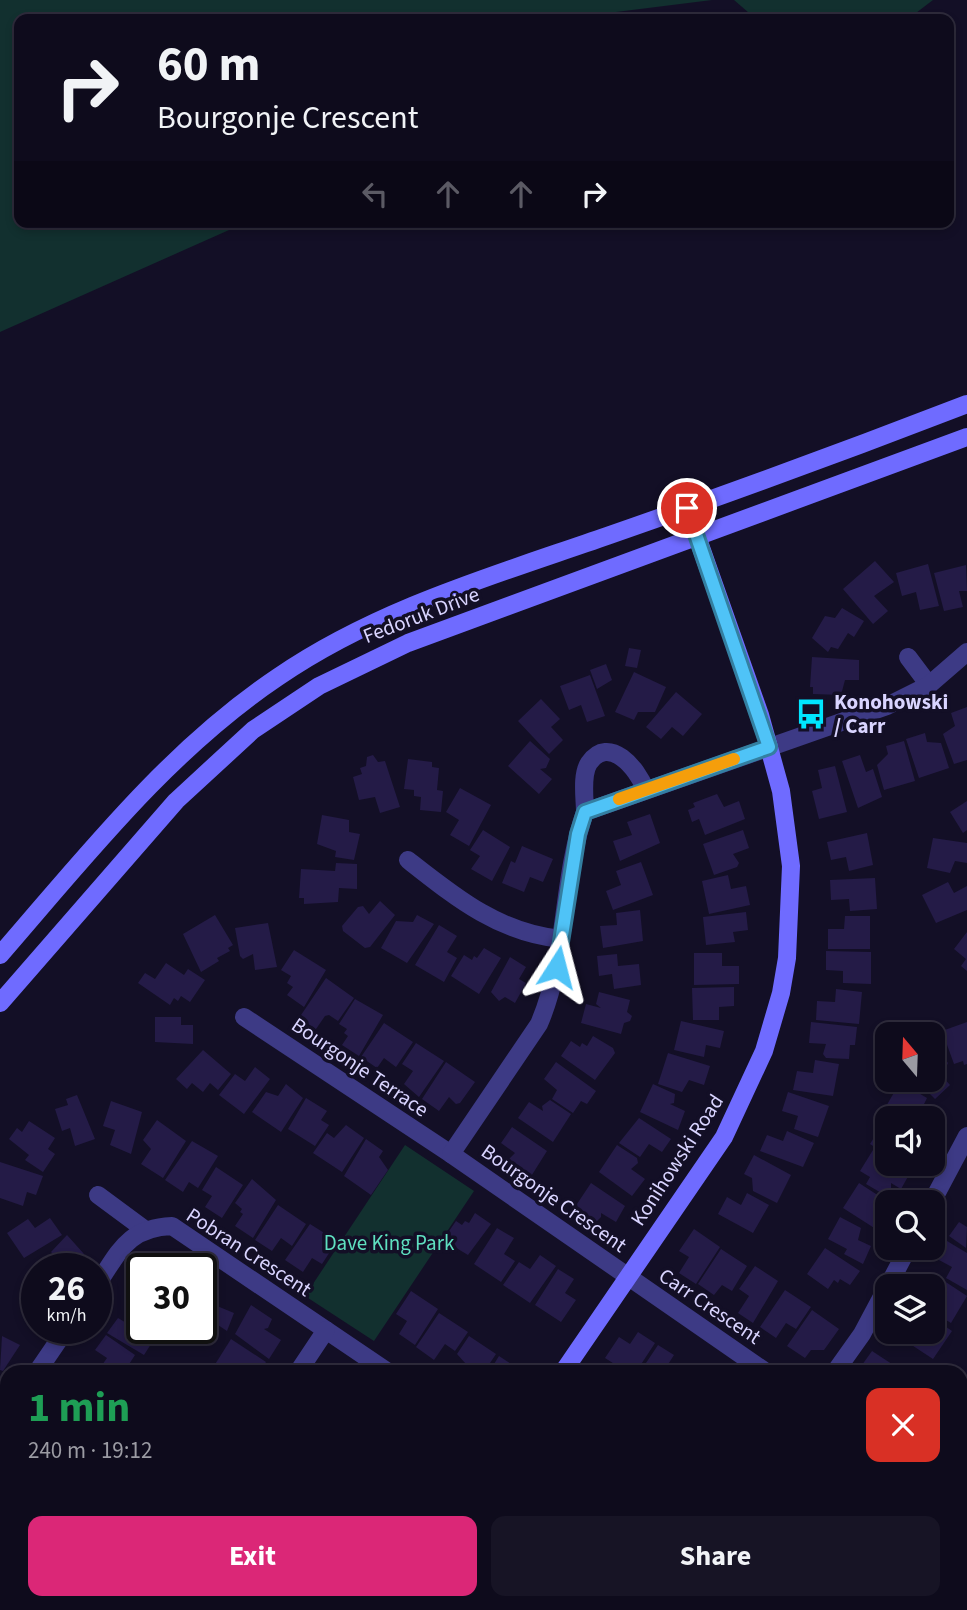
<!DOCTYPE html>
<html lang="en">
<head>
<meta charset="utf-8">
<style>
  body { margin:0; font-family:"Source Sans 3",sans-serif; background:#171425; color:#f1f3f6; height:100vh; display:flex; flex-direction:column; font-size:26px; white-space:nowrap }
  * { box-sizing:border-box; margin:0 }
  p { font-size:23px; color:#9b9ba3 }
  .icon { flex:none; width:38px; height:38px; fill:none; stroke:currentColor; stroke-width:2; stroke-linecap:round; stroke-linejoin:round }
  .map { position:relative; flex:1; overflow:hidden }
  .drawer { position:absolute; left:0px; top:1365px; width:968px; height:245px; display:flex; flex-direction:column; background:#0e0b1c; border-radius:21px 21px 0 0; box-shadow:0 4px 10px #0003,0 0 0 2px #2e2b3b }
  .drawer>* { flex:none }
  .top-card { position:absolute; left:14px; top:14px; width:940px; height:214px; border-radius:14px; box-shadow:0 4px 10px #0003,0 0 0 2px #2e2b3b; background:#0e0b1c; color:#f1f3f6; overflow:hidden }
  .needle { width:46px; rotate:341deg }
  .controls { position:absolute; left:875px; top:1022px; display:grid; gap:14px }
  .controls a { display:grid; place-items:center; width:70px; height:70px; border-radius:14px; background:#0e0b1c; box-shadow:0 4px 10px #0003,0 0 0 2px #2e2b3b; font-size:35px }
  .speed { position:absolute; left:21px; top:1253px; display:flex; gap:14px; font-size:35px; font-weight:700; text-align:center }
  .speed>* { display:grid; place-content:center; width:91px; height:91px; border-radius:50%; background:#0e0b1c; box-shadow:0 4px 10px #0003,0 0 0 2px #2e2b3b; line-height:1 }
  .speed small { font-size:18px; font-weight:400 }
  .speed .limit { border:4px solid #111; border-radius:10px; background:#fff; color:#111 }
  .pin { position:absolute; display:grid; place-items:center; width:60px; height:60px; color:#fff; margin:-30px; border:4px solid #fff; border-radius:50%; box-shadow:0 2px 7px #0007 }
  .me { position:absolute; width:77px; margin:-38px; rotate:9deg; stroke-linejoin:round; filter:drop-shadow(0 0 5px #0008) }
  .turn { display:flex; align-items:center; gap:24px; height:147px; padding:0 28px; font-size:32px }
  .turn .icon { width:91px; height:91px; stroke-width:2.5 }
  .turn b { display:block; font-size:49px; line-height:60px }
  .lanes { display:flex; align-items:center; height:66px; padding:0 28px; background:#0003; justify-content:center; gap:35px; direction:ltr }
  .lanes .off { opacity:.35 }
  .round { display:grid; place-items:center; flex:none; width:74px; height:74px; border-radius:14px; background:#171425 }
  .head { display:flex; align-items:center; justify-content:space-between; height:119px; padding:0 28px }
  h1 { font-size:42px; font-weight:700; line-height:52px; color:#1e9e55 }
  .button { display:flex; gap:14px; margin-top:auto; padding:14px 28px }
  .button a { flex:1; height:80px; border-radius:14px; background:#db2777; color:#fff; font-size:28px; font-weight:700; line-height:80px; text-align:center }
  .button a+a { background:#171425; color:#f1f3f6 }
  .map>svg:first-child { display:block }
  .green { fill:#12302f }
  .building { fill:#241b47 }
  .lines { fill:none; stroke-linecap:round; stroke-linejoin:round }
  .street { stroke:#3d3a85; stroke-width:18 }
  .secondary { stroke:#6f6bff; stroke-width:18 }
  .route-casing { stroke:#337fa1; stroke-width:18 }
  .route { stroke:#4fc3f7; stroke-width:12 }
  .slow { stroke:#f59e0b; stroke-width:12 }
  .labels { text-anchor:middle; stroke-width:7; stroke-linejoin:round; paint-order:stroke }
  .street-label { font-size:21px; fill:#d9d4ff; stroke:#130f26 }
  .poi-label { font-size:21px; font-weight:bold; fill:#d9d4ff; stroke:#130f26; text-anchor:start }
  .park-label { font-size:21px; fill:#5fe0c0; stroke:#130f26 }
</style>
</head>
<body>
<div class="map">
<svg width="967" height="1610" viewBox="0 0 967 1610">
  <rect width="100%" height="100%" fill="#130f26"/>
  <g class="green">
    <path d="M0,0H712L592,15L586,19H19V222H247L0,332Z"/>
    <path d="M734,0H933L912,16L899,19H756Z"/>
    <path d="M405,1145L474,1191L374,1341L305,1296Z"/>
  </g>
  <g class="building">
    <path d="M875,561L894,582L874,596L888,611L873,624L843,589Z"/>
    <path d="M928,564L939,606L920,610L916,592L902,596L896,573Z"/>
    <path d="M966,565L967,591H959L963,607L944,611L934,573Z"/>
    <path d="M842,608L864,621L854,637L848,633L838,649L831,647L828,652L812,638L825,616L835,618Z"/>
    <path d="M629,648L641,650L637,668L625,666Z"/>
    <path d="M812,657L859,660V680H845L841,695L813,694V687H810Z"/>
    <path d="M606,664L612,680L597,689L590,670Z"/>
    <path d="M634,672L666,687L655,712H638L634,720L615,712Z"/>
    <path d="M590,675L605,716L587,722L581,705L569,710L560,686Z"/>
    <path d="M676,692L702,714L683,736L672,727L661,739L646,727Z"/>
    <path d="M541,699L560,719L551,727L563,740L549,754L518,721Z"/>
    <path d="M967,707V760L954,764L943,734L955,726L951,713Z"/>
    <path d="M925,733L927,742L941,743L949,768L919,778L906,739Z"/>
    <path d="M530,741L550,759L546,768L540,769L552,779L539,794L508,766Z"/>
    <path d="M904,741L915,781L884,790L877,765L888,754L886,746Z"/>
    <path d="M373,755L378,762L385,761L400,807L380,813L375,797L359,800L353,777L362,774L360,768L366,766L367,757Z"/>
    <path d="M860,755L866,772L873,769L882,797L858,808L842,761Z"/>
    <path d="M408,759L432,762V767L439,768L437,790L443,791L441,812L420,810L421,797L414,796V790L404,789Z"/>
    <path d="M835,766L847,812L819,819L812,791L822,788L818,770Z"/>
    <path d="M460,788L491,805L469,846L450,835L459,820L446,812Z"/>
    <path d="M717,794L724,807L739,801L745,819L705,835L699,819L692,822L688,810L695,807L693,803Z"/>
    <path d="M967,801V830L963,833L950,812Z"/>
    <path d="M650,814L660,843L620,861L613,841L632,835L627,822Z"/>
    <path d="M322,815L349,820V832L360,834L354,860L335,857L336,851L317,844Z"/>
    <path d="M483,830L510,847L492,881L471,869L480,856L470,850Z"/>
    <path d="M743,830L749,848L733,854L739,863L737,867L714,875L703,844Z"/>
    <path d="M867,833L873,865L849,871L846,857L831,860L827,842Z"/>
    <path d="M933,838L967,843V863L955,861L950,873L927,868Z"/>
    <path d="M522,846L553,859L543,882L530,877L524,892L502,883L511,861L515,863Z"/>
    <path d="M641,862L653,895L613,910L606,891L621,885L616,871Z"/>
    <path d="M336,863L357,864V889L339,888L338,902L304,904V898H299L301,869L335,871Z"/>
    <path d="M728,875L731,889L746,886L750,905L709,914L702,881Z"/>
    <path d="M875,878L877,909L850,911L849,899L831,900L830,880Z"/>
    <path d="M948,882L954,893L967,886V910L936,923L922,895Z"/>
    <path d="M380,901L395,915L370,947L365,948L343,931L342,926L358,907L363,906L369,914Z"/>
    <path d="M640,910L643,941L603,948L600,926L617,925L616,913Z"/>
    <path d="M746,912L748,930L733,932L735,942L706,945L703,917Z"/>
    <path d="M215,915L233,945L228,948L230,951L217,958L219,961L201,972L183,934Z"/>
    <path d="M417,915L434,924L407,963L381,948L396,921L413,922Z"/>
    <path d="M845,916H870V949H828V929H844Z"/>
    <path d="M268,923L277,967L255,970L253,954L243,959L240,956L235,928Z"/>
    <path d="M439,925L457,936L447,952L457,958L444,982L415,965Z"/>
    <path d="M967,932V971L961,966L966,959L954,949Z"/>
    <path d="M484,948L501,958L479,994L451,976L464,955L472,960L474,956L477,958Z"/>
    <path d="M294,950L326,970L304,1007L287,995L293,987L287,983L291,976L281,970Z"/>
    <path d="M826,951L871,952V984L843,983V971L826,970Z"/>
    <path d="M694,953H722V966H739V984L694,985Z"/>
    <path d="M617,954L618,966L639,964L641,985L614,989L612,974L599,976L597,956Z"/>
    <path d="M510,957L526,967L519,979L526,983L515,1003L505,997L499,1001L491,992Z"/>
    <path d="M166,963L184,975L188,969L205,980L190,1002L181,996L178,1001L174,998L170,1005L138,983L145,973L155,979Z"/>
    <path d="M326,978L354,998L338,1021L329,1015L325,1016L316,1029L299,1018Z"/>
    <path d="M734,987V1006L719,1007V1020H693L692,988Z"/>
    <path d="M836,989L862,992L859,1024L816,1020L817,1001L835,1002Z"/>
    <path d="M599,992L630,1000L627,1012L632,1016L630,1021L624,1023L621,1034L581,1023L586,1004L601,1008L596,1004Z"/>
    <path d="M355,999L383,1015L359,1056L342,1045L348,1036L344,1033L347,1029L339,1024Z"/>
    <path d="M155,1017H181V1025H193V1044L155,1042Z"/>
    <path d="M681,1021L724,1031L720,1048L706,1045L704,1057L674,1050Z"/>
    <path d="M811,1022L857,1027L855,1045H850L849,1059L826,1058L823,1054L826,1044L809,1043Z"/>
    <path d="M967,1022V1064L964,1065L963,1061L954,1064L942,1031Z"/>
    <path d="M384,1023L413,1042L396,1067L384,1058L377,1068L361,1057Z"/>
    <path d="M593,1036L613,1048L615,1053L595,1080L561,1056L571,1041L580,1047L582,1043L587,1046Z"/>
    <path d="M416,1043L444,1061L419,1097L404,1084L413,1071L402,1064Z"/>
    <path d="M933,1043L948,1063L942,1076L950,1085L935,1099L916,1080H933Z"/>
    <path d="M203,1050L231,1074L218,1090L210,1083L203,1092L192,1083L187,1089L176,1079Z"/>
    <path d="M668,1053L710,1066L704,1085L689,1080L682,1092L658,1084Z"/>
    <path d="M815,1060L839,1064L833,1096L793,1090L797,1071L813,1073Z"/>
    <path d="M446,1062L475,1082L460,1103L456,1104L449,1097L439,1111L422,1099Z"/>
    <path d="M556,1062L596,1091L587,1104L581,1101L573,1113L552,1099L557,1090L544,1079Z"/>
    <path d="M255,1067L270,1079L244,1114L219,1095L235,1074L245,1081Z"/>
    <path d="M900,1082L927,1098L924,1104L927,1107L925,1111L937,1118H898L884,1110Z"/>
    <path d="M286,1084L303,1098L281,1132L252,1112L266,1092L278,1096Z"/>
    <path d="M653,1084L675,1094L674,1103L670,1104L685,1111L678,1130L640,1112Z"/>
    <path d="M788,1092L829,1106L818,1137L794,1129L798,1116L782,1111Z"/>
    <path d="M77,1095L95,1139L75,1146L70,1128L62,1131L55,1109L68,1105L66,1099Z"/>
    <path d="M306,1098L327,1111L321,1120L329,1125L315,1146L288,1129Z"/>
    <path d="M550,1100L571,1114L553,1142L518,1118L529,1102L543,1111L542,1106Z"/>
    <path d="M111,1101L142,1112L131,1154L110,1145L115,1130L103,1126Z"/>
    <path d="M887,1117V1155L870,1144Z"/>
    <path d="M639,1118L671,1139L662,1152L649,1144L640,1157L619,1143Z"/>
    <path d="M157,1120L186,1141L163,1178L141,1164L151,1149L143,1140Z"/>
    <path d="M29,1121L55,1138L48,1149L55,1154L43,1172L25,1160L29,1155L9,1139L17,1128L22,1132Z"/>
    <path d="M346,1125L364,1138L342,1172L313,1153L327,1133L334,1138Z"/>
    <path d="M512,1127L547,1151L530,1178L525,1179L509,1165L508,1160L515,1153L501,1143Z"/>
    <path d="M787,1131L814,1143L803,1167L760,1151L767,1135L783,1141Z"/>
    <path d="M366,1139L383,1151L379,1157L388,1170L371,1195L344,1176Z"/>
    <path d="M192,1141L218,1156L198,1188L189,1182L183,1192L165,1180Z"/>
    <path d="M617,1145L637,1158L638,1163L631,1169L645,1179L632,1196L599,1172Z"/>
    <path d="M873,1150L887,1159V1164H895L910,1173L901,1189L891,1183V1189L883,1194L866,1184L870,1177L860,1171Z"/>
    <path d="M754,1155L791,1175L777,1203L753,1191L752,1178L744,1174Z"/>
    <path d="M0,1162L43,1176L36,1195L27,1192L23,1206L0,1198Z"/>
    <path d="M216,1167L243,1185L222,1218L205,1207L212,1196L202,1190Z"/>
    <path d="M252,1179L276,1200L253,1238L235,1226L243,1214L240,1212L242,1209L235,1203Z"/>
    <path d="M591,1183L625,1206L616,1222L601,1213V1217L594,1224L573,1210Z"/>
    <path d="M859,1183L879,1196L873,1206L887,1216L879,1231L843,1208Z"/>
    <path d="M747,1193L769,1205L753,1233L718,1214L727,1197L741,1205Z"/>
    <path d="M278,1205L306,1224L292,1246L281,1238L272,1251L255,1240Z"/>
    <path d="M475,1213L491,1224L468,1255L443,1240L456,1221L462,1225L465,1221L469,1223Z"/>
    <path d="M840,1217L861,1228L858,1240L871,1246L863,1264L844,1254L847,1249L828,1239Z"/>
    <path d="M50,1218L62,1235L24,1258L7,1233L28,1219L35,1228Z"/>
    <path d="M959,1222L967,1227L966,1248L949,1236Z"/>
    <path d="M310,1224L337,1241L322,1264L312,1258L303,1272L285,1260Z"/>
    <path d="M497,1228L514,1238L504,1254L515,1261L501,1282L474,1264Z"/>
    <path d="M694,1229L720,1247L696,1284L679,1273L689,1257L679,1251Z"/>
    <path d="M67,1235L84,1254L77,1262L82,1266L79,1269H42L55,1256L51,1252Z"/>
    <path d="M947,1241L967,1253V1290L946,1278L952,1267L939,1260Z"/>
    <path d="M825,1248L860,1271L850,1285L840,1279L838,1283L834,1280L828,1289L807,1274Z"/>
    <path d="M721,1249L747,1266L732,1291L722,1285L714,1295L698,1284Z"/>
    <path d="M540,1255L556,1266L530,1303L503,1285L519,1262L530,1269Z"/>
    <path d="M178,1256L197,1269H149L157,1257L172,1267Z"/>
    <path d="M755,1266L778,1281L753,1323L738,1313L749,1296L739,1289Z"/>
    <path d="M558,1269L574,1279L565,1293L576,1300L561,1322L535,1305Z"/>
    <path d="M932,1273L967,1296L951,1323L933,1312V1286H923Z"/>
    <path d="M785,1290L811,1307L796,1329L786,1323L776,1338L760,1327Z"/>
    <path d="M411,1291L438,1309L415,1345L399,1334L407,1321L396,1314Z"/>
    <path d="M251,1305L272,1319L268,1328L264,1329L281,1340L269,1359L235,1334Z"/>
    <path d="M217,1306L234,1313L227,1331L212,1321L215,1317L211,1315Z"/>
    <path d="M812,1310L839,1329L824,1350H811L805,1358L787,1346Z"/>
    <path d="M135,1313L142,1318V1328L160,1330L144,1355L107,1333L118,1318L128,1324Z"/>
    <path d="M439,1313L468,1332L455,1351L445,1344L434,1360L416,1347Z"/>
    <path d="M933,1318L952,1331L933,1359L898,1336L901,1332H933Z"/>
    <path d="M638,1332L655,1343L636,1372H627L605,1358L619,1337L630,1344Z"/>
    <path d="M106,1335L135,1355L124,1372H106L100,1368L107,1358L95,1350Z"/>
    <path d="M2,1336L20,1345L3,1371L0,1370Z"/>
    <path d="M469,1336L496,1354L484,1372H461L466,1364L457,1354Z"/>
    <path d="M231,1339L266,1362L260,1371L224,1372L214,1366Z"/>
    <path d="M658,1345L674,1355L665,1369L669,1372H640Z"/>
    <path d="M872,1351L901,1370L899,1372H857Z"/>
    <path d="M499,1356L523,1372H489Z"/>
    <path d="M965,1415L967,1449L961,1458V1421Z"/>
    <path d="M961,1577H967V1603L961,1602Z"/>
    <path d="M192,1603H236L231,1610H202Z"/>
    <path d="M324,1603H352L354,1604L350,1610H334Z"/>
    <path d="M463,1603H495L502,1608L471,1610Z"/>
    <path d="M581,1603H621L632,1610H577Z"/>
    <path d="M820,1603H843V1608L815,1610Z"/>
    <path d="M850,1603H873L883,1610H846Z"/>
  </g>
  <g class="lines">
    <g class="street">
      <path d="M908,657L929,685"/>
      <path d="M585,812C585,799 581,775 589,763C609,734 638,769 645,789"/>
      <path d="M408,860C455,897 499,933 561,939"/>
      <path d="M244,1017L451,1154"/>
      <path d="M98,1195L144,1229"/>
      <path d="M932,1202L967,1136"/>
      <path d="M96,1286C120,1251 127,1228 172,1226L388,1372"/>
      <path d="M888,1286L908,1248"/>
      <path d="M37,1372L67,1328"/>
      <path d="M298,1372L326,1330"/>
      <path d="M766,1372L451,1154L539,1024C568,957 561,881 585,812L887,706L929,685L967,652"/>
      <path d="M835,1372L862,1334L887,1287"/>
      <path d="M0,1426L7,1416"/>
      <path d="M961,1504L967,1508"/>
      <path d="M0,1512L7,1528"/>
      <path d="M38,1603L41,1610"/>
      <path d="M736,1603L746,1610"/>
      <path d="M139,1610L143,1603"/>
      <path d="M667,1610L672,1603"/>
    </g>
    <g class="secondary">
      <path d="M0,955C86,856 168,751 278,677C377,609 495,575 607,536C728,494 848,450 967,404"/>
      <path d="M0,1003L176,801L253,730L319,686L408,643L967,437"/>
      <path d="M563,1372L724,1137L764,1051L781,993L787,958L791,866L781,791L760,715L687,508"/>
      <path d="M404,1610L409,1603"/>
    </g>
  </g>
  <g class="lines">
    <g class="route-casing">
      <path id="route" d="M557,967L578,834L585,812L769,747L687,508"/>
    </g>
    <use href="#route" class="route"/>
    <path class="slow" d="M619,799L734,759"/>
  </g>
  <defs>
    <g id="bus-bare" transform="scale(2.415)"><path d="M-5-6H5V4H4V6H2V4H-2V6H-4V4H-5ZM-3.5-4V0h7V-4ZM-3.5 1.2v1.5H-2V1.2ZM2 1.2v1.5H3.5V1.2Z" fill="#00e5ff" stroke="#130f26" stroke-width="2.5" paint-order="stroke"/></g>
  </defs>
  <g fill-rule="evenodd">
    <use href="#bus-bare" x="811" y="714"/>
  </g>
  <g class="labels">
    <g class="street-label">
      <text transform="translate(421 615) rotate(-21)" y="7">Fedoruk Drive</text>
      <text transform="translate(360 1067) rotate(34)" y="7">Bourgonje Terrace</text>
      <text transform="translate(677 1160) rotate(-57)" y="7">Konihowski Road</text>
      <text transform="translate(554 1198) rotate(35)" y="7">Bourgonje Crescent</text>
      <text transform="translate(249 1252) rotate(33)" y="7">Pobran Crescent</text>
      <text transform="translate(710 1306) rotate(34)" y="7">Carr Crescent</text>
    </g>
    <g class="poi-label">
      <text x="834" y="709">Konohowski<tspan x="834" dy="24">/ Carr</tspan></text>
    </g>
    <g class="park-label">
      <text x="389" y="1250">Dave King Park</text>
    </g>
  </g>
</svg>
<div class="controls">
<a><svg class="needle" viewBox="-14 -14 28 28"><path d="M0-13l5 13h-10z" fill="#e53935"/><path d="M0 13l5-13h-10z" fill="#9b9ba3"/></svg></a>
<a><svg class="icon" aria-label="sound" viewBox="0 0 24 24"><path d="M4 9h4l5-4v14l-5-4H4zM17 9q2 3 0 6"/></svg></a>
<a><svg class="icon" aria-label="search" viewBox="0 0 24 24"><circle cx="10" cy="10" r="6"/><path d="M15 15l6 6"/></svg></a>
<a><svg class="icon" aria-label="layers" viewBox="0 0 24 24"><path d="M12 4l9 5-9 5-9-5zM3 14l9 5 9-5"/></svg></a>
</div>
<div class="speed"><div>26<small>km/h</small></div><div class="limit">30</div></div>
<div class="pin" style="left:687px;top:508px;background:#d93025"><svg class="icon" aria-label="arrive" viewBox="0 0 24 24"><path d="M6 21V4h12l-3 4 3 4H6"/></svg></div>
<svg class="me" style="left:557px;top:967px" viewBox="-20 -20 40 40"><path d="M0-17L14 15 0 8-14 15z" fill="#4fc3f7" stroke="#fff" stroke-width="4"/></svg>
<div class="top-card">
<div class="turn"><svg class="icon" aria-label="right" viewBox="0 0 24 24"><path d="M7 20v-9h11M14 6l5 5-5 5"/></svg><div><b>60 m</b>Bourgonje Crescent</div></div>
<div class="lanes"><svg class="icon off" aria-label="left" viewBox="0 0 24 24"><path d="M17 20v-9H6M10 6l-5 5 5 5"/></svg><svg class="icon off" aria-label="ahead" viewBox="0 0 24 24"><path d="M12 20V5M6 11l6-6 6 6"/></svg><svg class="icon off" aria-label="ahead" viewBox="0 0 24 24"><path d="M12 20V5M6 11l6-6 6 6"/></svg><svg class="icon" aria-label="right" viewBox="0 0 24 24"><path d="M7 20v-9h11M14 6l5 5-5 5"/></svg></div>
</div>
<section class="drawer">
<div class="head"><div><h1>1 min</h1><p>240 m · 19:12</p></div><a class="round" style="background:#d93025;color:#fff"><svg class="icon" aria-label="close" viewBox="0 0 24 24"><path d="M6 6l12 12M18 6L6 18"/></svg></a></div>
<div class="button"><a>Exit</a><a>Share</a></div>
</section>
</div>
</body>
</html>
